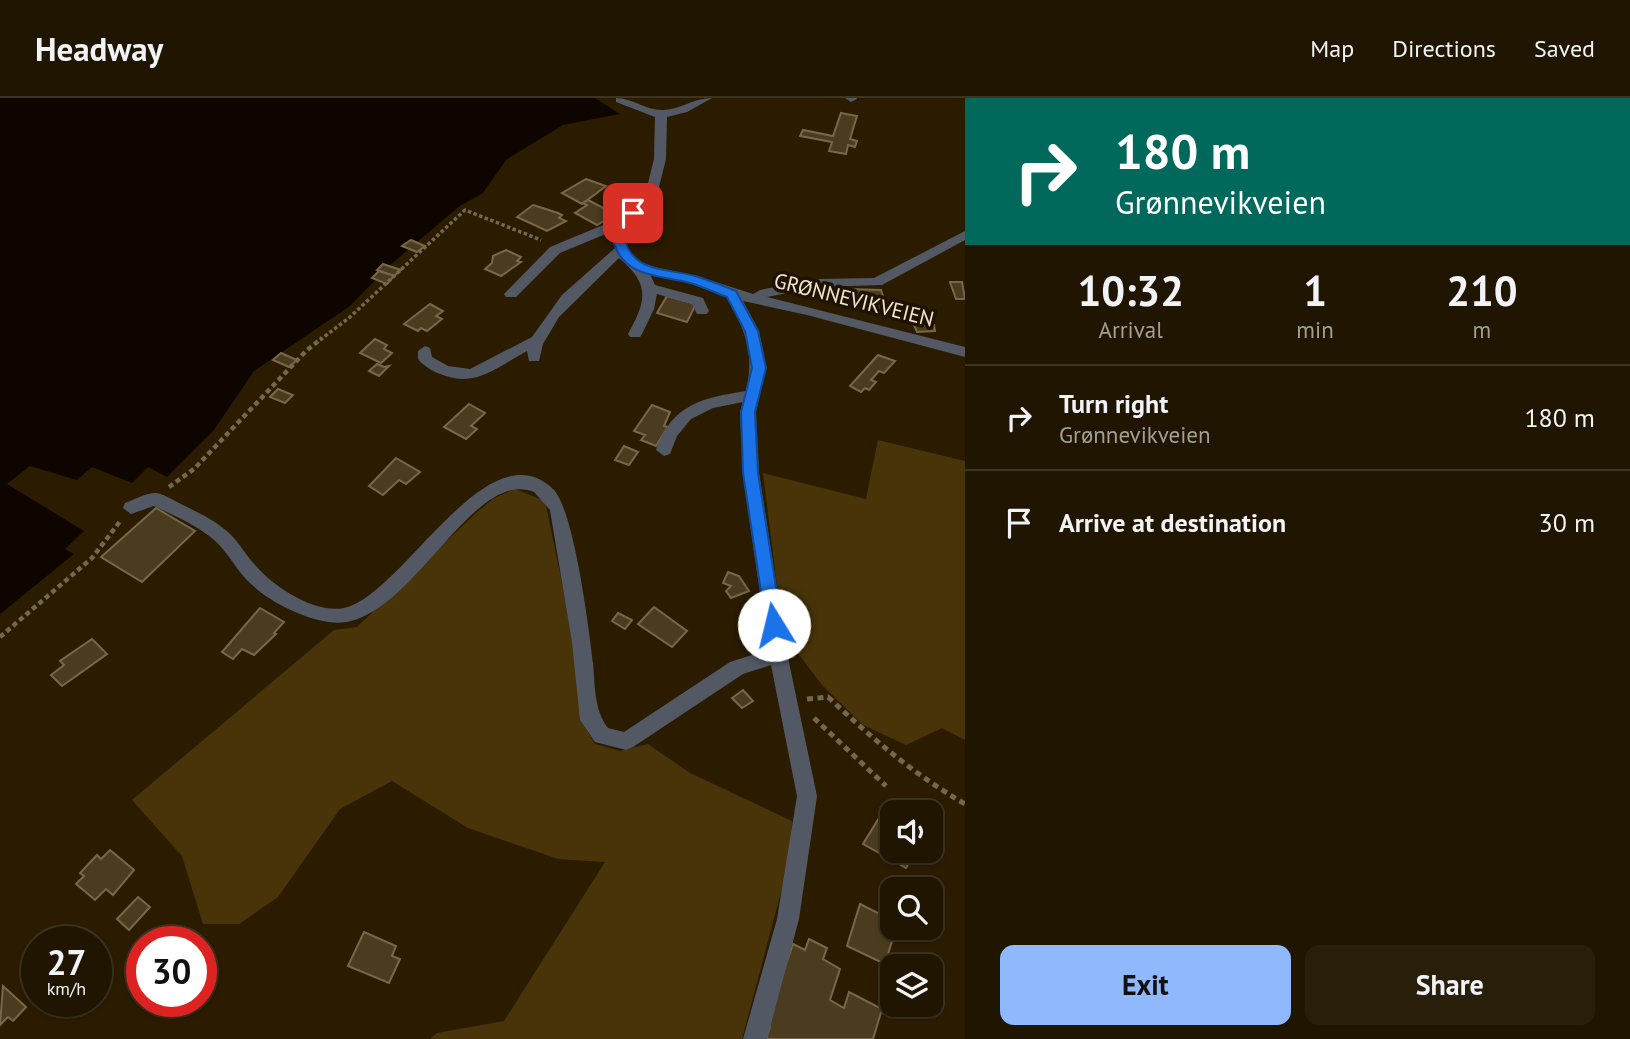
<!DOCTYPE html>
<html lang="en">
<head>
<meta charset="utf-8">
<style>
  body { margin:0; font-family:"PT Sans",sans-serif; background:#281e0a; color:#f1f3f6; height:100vh; display:flex; flex-direction:column; font-size:26px; white-space:nowrap }
  * { box-sizing:border-box; margin:0 }
  p { font-size:23px; color:#a29f99 }
  .icon { flex:none; width:38px; height:38px; fill:none; stroke:currentColor; stroke-width:2; stroke-linecap:round; stroke-linejoin:round }
  .map { position:relative; flex:1; overflow:hidden }
  .side { display:flex; flex-direction:column; background:#201500; width:665px }
  .side>* { flex:none }
  .top-card { background:#00695c; color:#fff; overflow:hidden }
  .buttons { position:absolute; left:880px; top:702px; display:grid; gap:14px }
  .buttons a { display:grid; place-items:center; width:63px; height:63px; border-radius:14px; background:#201500; box-shadow:0 2px 5px #0004,0 0 0 2px #3d3422; font-size:35px }
  .speed { position:absolute; left:21px; top:828px; display:flex; gap:14px; font-size:35px; font-weight:700; text-align:center }
  .speed>* { display:grid; place-content:center; width:91px; height:91px; border-radius:50%; background:#201500; box-shadow:0 2px 5px #0004,0 0 0 2px #3d3422; line-height:1 }
  .speed small { font-size:18px; font-weight:400 }
  .speed .limit { border:10px solid #d22; background:#fff; color:#111 }
  .pin { position:absolute; display:grid; place-items:center; width:60px; height:60px; color:#fff; margin:-30px; border-radius:14px; box-shadow:0 4px 10px #0006 }
  .me { position:absolute; width:77px; margin:-38px; rotate:351deg; stroke-linejoin:round; filter:drop-shadow(0 0 5px #0008) }
  .turn { display:flex; align-items:center; gap:24px; height:147px; padding:0 35px; font-size:32px }
  .turn .icon { width:91px; height:91px; stroke-width:2.5 }
  .turn b { display:block; font-size:49px; line-height:60px }
  .eta { display:flex; justify-content:space-evenly; align-items:center; height:119px; text-align:center }
  .eta b { font-size:42px; font-weight:800; line-height:49px }
  .button { display:flex; gap:14px; margin-top:auto; padding:14px 35px }
  .button a { flex:1; height:80px; border-radius:14px; background:#90b8fd; color:#111; font-size:28px; font-weight:800; line-height:80px; text-align:center }
  .button a+a { background:#281e0a; color:#f1f3f6 }
  ul { padding:0; list-style:none }
  li { display:flex; align-items:center; gap:21px; height:105px; padding:0 35px; border-top:2px solid #3d3422 }
  li div { flex:1 }
  li b { display:block; font-size:26px }
  li em { font-style:normal }
  header { display:flex; align-items:center; gap:42px; box-sizing:border-box; height:98px; padding:0 35px; background:#201500; border-bottom:2px solid #3d3422 }
  header strong { font-size:33px }
  nav { display:flex; gap:38px; margin-inline-start:auto; font-size:24px }
  main { display:flex; flex:1; min-height:0 }
  .map>svg:first-child { display:block }
  .green { fill:#493409 }
  .water { fill:#0e0500 }
  .building { fill:#4c3c1f; stroke:#786749; stroke-width:2 }
  .lines { fill:none; stroke-linecap:round; stroke-linejoin:round }
  .path-far2 { stroke:#74674f; stroke-width:3.5; stroke-dasharray:3.5 2.5; stroke-linecap:butt }
  .path-far1 { stroke:#74674f; stroke-width:4.5; stroke-dasharray:5 3.5; stroke-linecap:butt }
  .path { stroke:#74674f; stroke-width:5; stroke-dasharray:6 4.5; stroke-linecap:butt }
  .minor { fill:#525965; fill-rule:evenodd }
  .route { fill:#1a73e8; stroke:#114b97; stroke-width:2 }
  .labels { text-anchor:middle; stroke-width:7; stroke-linejoin:round; paint-order:stroke }
  .street-label { font-size:21px; fill:#efe5d4; stroke:#211200 }
</style>
</head>
<body>
<header>
<strong>Headway</strong>
<nav><a>Map</a><a>Directions</a><a>Saved</a></nav>
</header>
<main>
<div class="map">
<svg width="965" height="941" viewBox="0 0 965 941">
  <rect width="100%" height="100%" fill="#2b1c00"/>
  <g class="green">
    <path d="M878,342L965,363V642L942,630L906,647L863,627L823,588L783,536L763,375L866,401Z"/>
    <path d="M515,391L545,403L574,543L582,624L595,646L620,653L648,646L690,675L792,723L790,760L742,941H430L437,935L504,923L605,764L558,761L468,730L392,683L340,711L278,799L239,826H203L182,758L132,702L334,532L357,529L475,416L494,400Z"/>
  </g>
  <path class="water" d="M0,0H595L620,16L563,27L507,61L482,96L461,107L389,168L350,208L254,273L214,332L167,379L148,369L132,385L92,369L77,382L30,368L7,386L84,433L65,451L74,456L0,516Z"/>
  <g class="building">
    <path d="M841,15L857,18L850,41L857,43L855,49L848,47L846,56L829,53L832,44L800,38L803,32L833,38Z"/>
    <path d="M586,81L606,88L582,106L562,95Z"/>
    <path d="M588,102L615,116L597,127L575,115L587,107L583,105Z"/>
    <path d="M533,107L558,115L562,117L559,120L566,123L547,133L517,119Z"/>
    <path d="M411,142L425,148L417,154L402,148Z"/>
    <path d="M506,152L521,159L517,163L521,164L501,178L485,171L492,165L493,158Z"/>
    <path d="M383,166L401,172L394,178L377,172Z"/>
    <path d="M379,173L394,178L387,186L372,180Z"/>
    <path d="M950,184H962L965,201H956Z"/>
    <path d="M848,191L881,192L887,211L855,208Z"/>
    <path d="M667,198L696,206L687,224L657,215Z"/>
    <path d="M430,206L443,213L436,218L442,221L427,233L421,230L418,233L404,226Z"/>
    <path d="M914,227H934L935,233L917,234Z"/>
    <path d="M375,241L387,247L384,251L392,255L381,265L360,255Z"/>
    <path d="M281,255L297,262L289,269L273,262Z"/>
    <path d="M878,257L895,263L884,275L879,273L871,282L876,284L869,292L865,290L861,294L850,288Z"/>
    <path d="M377,266L384,269L389,268L379,278L369,273Z"/>
    <path d="M278,291L293,297L285,305L270,299Z"/>
    <path d="M469,306L485,315L471,328L477,331L466,341L444,329Z"/>
    <path d="M652,307L670,314L664,328L668,329L656,348L641,342L645,337L634,333Z"/>
    <path d="M624,348L638,354L629,367L615,362Z"/>
    <path d="M396,360L420,374L406,386L399,382L383,397L369,388Z"/>
    <path d="M156,410L195,433L142,484L101,459Z"/>
    <path d="M728,474L739,478L749,493L731,500L726,493L731,488L723,485Z"/>
    <path d="M654,509L687,533L672,549L638,526Z"/>
    <path d="M260,510L284,524L274,535L276,536L254,557L242,551L233,561L222,554Z"/>
    <path d="M618,515L632,522L625,531L612,523Z"/>
    <path d="M92,541L107,556L62,588L51,577L64,567L60,563Z"/>
    <path d="M743,592L753,603L742,610L732,600Z"/>
    <path d="M892,717V752H921L919,757L915,755L906,770L863,746L879,720L887,726Z"/>
    <path d="M110,752L134,772L113,797L106,791L95,802L76,786L84,778L80,775L97,757L101,761Z"/>
    <path d="M138,799L150,809L129,832L117,821Z"/>
    <path d="M860,806L892,822V830H896L885,866L847,848Z"/>
    <path d="M364,834L396,848L392,858L400,861L389,885L348,868Z"/>
    <path d="M809,841L827,850L823,861L840,871L830,902L844,910L849,894L882,911L873,941H766L770,929L765,926L793,846L805,852Z"/>
    <path d="M3,888L26,909L13,923L8,919L0,927Z"/>
  </g>
  <g class="lines">
    <path class="path-far2" d="M320,242L350,219L465,112L541,142"/>
    <g class="path-far1">
      <path d="M169,389L194,371L306,253L322,240"/>
      <path d="M0,539L92,460L121,422"/>
    </g>
    <g class="path">
      <path d="M807,601L828,599C873,641 912,675 965,706"/>
      <path d="M814,620L886,688"/>
    </g>
    <g class="minor">
      <path d="M616,0C633,0 646,13 664,12C681,11 694,0 712,0L687,14L667,19L666,61L659,89L639,116L627,145L630,156L644,167L697,178L753,196L760,192L818,181L874,180L965,133V142L882,187L818,189L767,199L965,249V259L807,217L743,203L759,233L766,269L756,314L759,375L786,550L817,698L799,821L767,941H743L777,821L797,698L771,567L743,576L633,649L626,652L595,644L580,622L572,544L550,412L534,394C469,368 406,538 328,524C299,519 265,502 245,480C234,468 227,453 214,442C197,427 175,418 154,408L131,416L123,410L125,405C133,402 146,395 155,395C162,395 173,402 179,405C197,414 215,422 229,435C240,445 246,458 256,468C274,489 315,516 344,510C402,498 487,328 553,391C574,411 589,531 593,565C595,587 594,612 608,630L624,634L730,564L768,552L743,375L740,314L743,304L713,310L691,321L677,338L670,356L664,358L656,352C672,306 702,300 746,293C755,254 745,233 727,199L689,185L650,176L655,187L703,200L709,213L707,216H697L692,206L657,196L654,211L642,236L640,239H630L628,236C647,202 650,186 619,160L559,219L543,246L539,263H529L527,253C500,267 478,289 446,278C436,275 424,269 418,261V253L425,248L430,250L432,259L448,268L470,271L532,239L562,197L615,150L613,145L620,130L560,155L516,199H506L504,196L550,149L625,118L647,89L654,61L655,19L616,4Z"/>
      <path d="M845,0H857V1L851,4Z"/>
    </g>
  </g>
  <path class="route" d="M628,113L638,115L626,145C635,174 669,171 695,178C709,182 723,188 736,193L758,233L766,270L755,314L758,375L782,527L780,532L774,534L766,527L743,375L741,314L752,270L745,233L727,199C713,194 700,187 686,184C656,177 624,178 614,145Z"/>
  <g class="labels">
    <g class="street-label">
      <text transform="translate(854 202) rotate(14)" y="7">GRØNNEVIKVEIEN</text>
    </g>
  </g>
</svg>
<div class="buttons">
<a><svg class="icon" aria-label="sound" viewBox="0 0 24 24"><path d="M4 9h4l5-4v14l-5-4H4zM17 9q2 3 0 6"/></svg></a>
<a><svg class="icon" aria-label="search" viewBox="0 0 24 24"><circle cx="10" cy="10" r="6"/><path d="M15 15l6 6"/></svg></a>
<a><svg class="icon" aria-label="layers" viewBox="0 0 24 24"><path d="M12 4l9 5-9 5-9-5zM3 14l9 5 9-5"/></svg></a>
</div>
<div class="speed"><div>27<small>km/h</small></div><div class="limit">30</div></div>
<div class="pin" style="left:633px;top:115px;background:#d93025"><svg class="icon" aria-label="arrive" viewBox="0 0 24 24"><path d="M6 21V4h12l-3 4 3 4H6"/></svg></div>
<svg class="me" style="left:774px;top:527px" viewBox="-20 -20 40 40"><circle r="19" fill="#fff"/><path d="M0-13L10 11 0 6-10 11z" fill="#1a73e8"/></svg>
</div>
<section class="side">
<div class="top-card">
<div class="turn"><svg class="icon" aria-label="right" viewBox="0 0 24 24"><path d="M7 20v-9h11M14 6l5 5-5 5"/></svg><div><b>180 m</b>Grønnevikveien</div></div>
</div>
<div class="eta">
<div><b>10:32</b><p>Arrival</p></div>
<div><b>1</b><p>min</p></div>
<div><b>210</b><p>m</p></div>
</div>
<ul>
<li><svg class="icon" aria-label="right" viewBox="0 0 24 24"><path d="M7 20v-9h11M14 6l5 5-5 5"/></svg><div><b>Turn right</b><p>Grønnevikveien</p></div><em>180 m</em></li>
<li><svg class="icon" aria-label="arrive" viewBox="0 0 24 24"><path d="M6 21V4h12l-3 4 3 4H6"/></svg><div><b>Arrive at destination</b></div><em>30 m</em></li>
</ul>
<div class="button"><a>Exit</a><a>Share</a></div>
</section>
</main>
</body>
</html>
